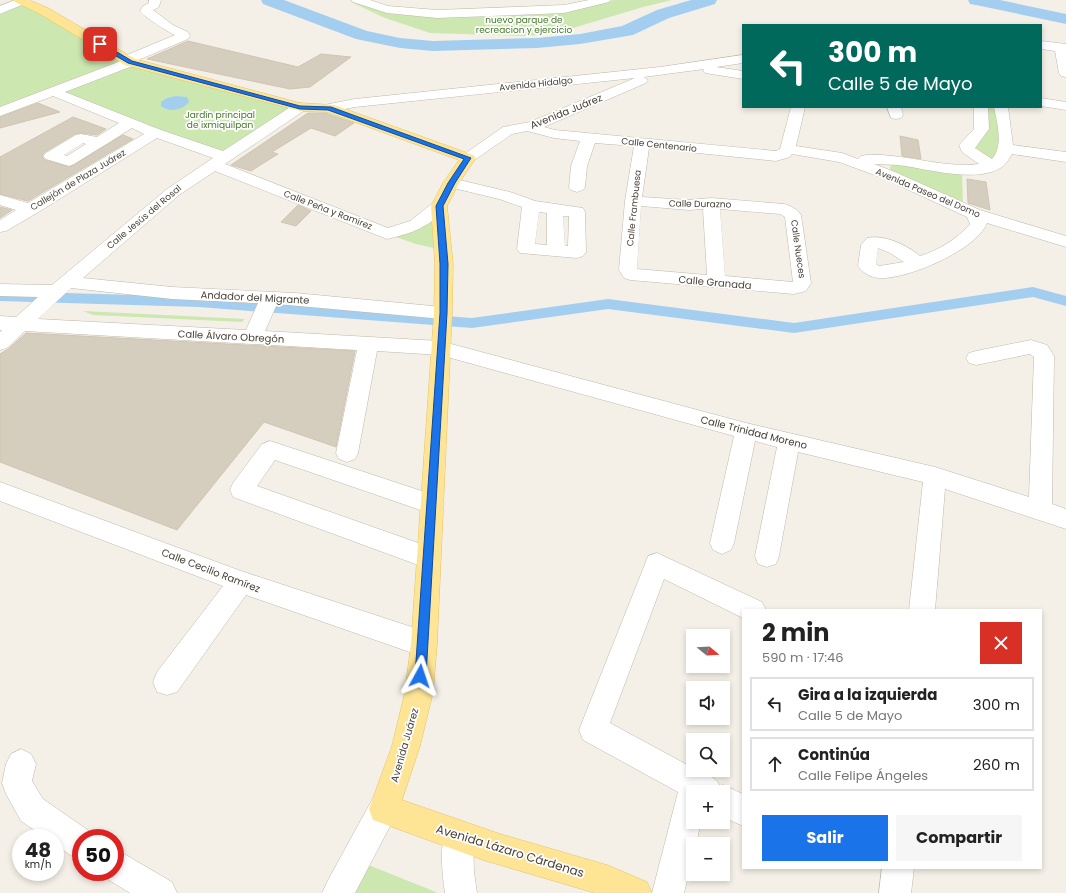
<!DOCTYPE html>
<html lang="es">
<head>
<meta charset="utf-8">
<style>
  body { margin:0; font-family:Poppins,sans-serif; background:#f6f6f6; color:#222; height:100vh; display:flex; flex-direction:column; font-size:15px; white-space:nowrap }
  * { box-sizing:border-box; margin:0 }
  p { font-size:13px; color:#767676 }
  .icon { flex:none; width:22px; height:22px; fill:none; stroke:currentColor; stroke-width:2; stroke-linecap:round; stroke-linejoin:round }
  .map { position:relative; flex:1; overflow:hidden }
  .sheet { position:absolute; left:742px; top:609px; width:300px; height:260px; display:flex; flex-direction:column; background:#fff; border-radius:0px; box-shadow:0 2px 6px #0003 }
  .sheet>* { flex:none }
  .banner { position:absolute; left:742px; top:24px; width:300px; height:84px; border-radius:0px; box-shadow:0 2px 6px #0003; background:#00695c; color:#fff; overflow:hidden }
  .needle { width:26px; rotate:108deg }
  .controls { position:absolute; left:686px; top:629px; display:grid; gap:8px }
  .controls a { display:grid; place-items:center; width:44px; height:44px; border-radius:0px; background:#fff; box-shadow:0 2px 6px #0003; font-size:20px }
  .speed { position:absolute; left:12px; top:829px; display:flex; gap:8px; font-size:20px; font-weight:700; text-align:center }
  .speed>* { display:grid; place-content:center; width:52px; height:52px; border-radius:50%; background:#fff; box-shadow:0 2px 6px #0003; line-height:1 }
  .speed small { font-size:10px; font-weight:400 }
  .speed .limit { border:6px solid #d22; background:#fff; color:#111 }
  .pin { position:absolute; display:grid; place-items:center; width:34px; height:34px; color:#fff; margin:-17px; border-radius:8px; box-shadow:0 2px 6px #0006 }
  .me { position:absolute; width:44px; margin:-22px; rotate:5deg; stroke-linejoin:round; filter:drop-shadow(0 0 3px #0008) }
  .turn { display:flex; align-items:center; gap:14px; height:84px; padding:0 20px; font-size:18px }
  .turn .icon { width:52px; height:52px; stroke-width:2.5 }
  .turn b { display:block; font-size:28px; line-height:34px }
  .round { display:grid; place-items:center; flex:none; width:42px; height:42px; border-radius:0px; background:#f6f6f6 }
  .headline { display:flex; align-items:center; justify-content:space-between; height:68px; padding:0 20px }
  h1 { font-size:24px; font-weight:700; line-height:30px }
  .cta { display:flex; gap:8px; margin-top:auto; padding:8px 20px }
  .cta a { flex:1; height:46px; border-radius:0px; background:#1a73e8; color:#fff; font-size:16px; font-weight:700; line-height:46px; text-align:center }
  .cta a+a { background:#f6f6f6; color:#222 }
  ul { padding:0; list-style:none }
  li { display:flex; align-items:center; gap:12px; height:54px; margin:0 8px 6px; padding:0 12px; border:2px solid #e0e0e0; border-radius:0px }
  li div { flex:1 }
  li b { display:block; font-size:15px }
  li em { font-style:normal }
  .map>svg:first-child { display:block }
  .green { fill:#cce8b0 }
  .water { fill:#a4cef0 }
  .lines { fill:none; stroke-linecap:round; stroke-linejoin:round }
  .canal { fill:#a4cef0; fill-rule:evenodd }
  .river { fill:#a4cef0; fill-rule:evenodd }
  .building { fill:#d5cdbd; stroke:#d0c5b0 }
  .minor-casing { stroke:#bfb9aa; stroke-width:1 }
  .major-casing { stroke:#e3c366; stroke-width:1 }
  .minor { fill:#fff; fill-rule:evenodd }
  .major { fill:#fee596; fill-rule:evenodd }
  .route { fill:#1a73e8; stroke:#114b97 }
  .labels { text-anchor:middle; stroke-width:3.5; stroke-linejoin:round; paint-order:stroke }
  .far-park-label { font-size:9px; fill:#447929; stroke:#fff }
  .far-street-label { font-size:9px; fill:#474136; stroke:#fff }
  .street-label { font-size:10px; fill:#474136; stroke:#fff }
  .near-street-label { font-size:12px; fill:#474136; stroke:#fff }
</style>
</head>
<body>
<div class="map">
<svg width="1066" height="893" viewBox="0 0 1066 893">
  <rect width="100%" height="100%" fill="#f4f0e7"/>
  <g class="green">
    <path d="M614,0H672L643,7L553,34L523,36L430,33L385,18L351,2L386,10L440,18L550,14Z"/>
    <path d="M21,1L130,62L300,107L225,157L54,92L0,111V10Z"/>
    <path d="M981,107H1001L1000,162L972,154Z"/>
    <path d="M894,163L962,170L963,208L891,172L890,167Z"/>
    <path d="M439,206L442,250L416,244L387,234Z"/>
    <path d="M83,311L245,319L242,322L93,315Z"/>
    <path d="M356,860L436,892V893H341Z"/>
  </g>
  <path class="water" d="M176,96L187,97L189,102C183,110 169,113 161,106V102L167,98Z"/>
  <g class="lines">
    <path class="canal" d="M1033,287L1066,296V306L1033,297L794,333L608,309L472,328L199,307L0,301V291L199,297L472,318L608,299L794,323Z"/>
    <g class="river">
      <path d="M261,0H284L367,31L400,38L433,41L537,38L580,34L622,26L657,10L691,0H717L715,4L669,18L633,35L580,44L537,48L433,51L400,48L356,39L263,4Z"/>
      <path d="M968,0H1000L1066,14V24L976,5L970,4Z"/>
    </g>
  </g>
  <g class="building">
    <path d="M188,41L298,67L321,54L351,57L310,87L290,89L147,59Z"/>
    <path d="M38,103L60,112L0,128V117Z"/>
    <path d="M308,113H325L354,123L335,136L311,128L272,152L278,154L251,171L231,165Z"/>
    <path d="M73,117L106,129L97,135L81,133L75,134L45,152L42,156L45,160L70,167L123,135L133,139L28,201L0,194V157Z"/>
    <path d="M900,136L918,140L921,159L902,156Z"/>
    <path d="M967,179L986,182L990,210L968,203Z"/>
    <path d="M298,205L311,211L296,226L281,222Z"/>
    <path d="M0,207L12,210L0,218Z"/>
    <path d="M26,333L355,351L336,447L264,422L177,530L0,462V354L8,349Z"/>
  </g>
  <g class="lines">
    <g class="minor-casing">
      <g id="minor">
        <path d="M15,0H31L29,2L0,14V6Z"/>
        <path d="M149,0H161L159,7L153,10L173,25L188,32L190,36L188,39L136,61L135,65L65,92L161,130L223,151L295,104L300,103L305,104L307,107L305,110L225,164L388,228L410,221L433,203L439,201L445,203L447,206C433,226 410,234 387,239L215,171L179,195L83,278L172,287L295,293L443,307L450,308L452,313L450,318L443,319L277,304L265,331L440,341L746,423L935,467L1029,497L1034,357L1030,354L976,365L969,363L966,358L969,353L976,351L1031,340L1047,345L1054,356L1052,504L1066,509V529L945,489L935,610H909L923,482L798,452L779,556L776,564L767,567L758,564L755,556L777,447L755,441L734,543L731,550L722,554L713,550L710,543L734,436L440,355L377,351L358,453L355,459L347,462L339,459L336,453L357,350L25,331L7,348L0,350V332L2,330H0V316L16,317L38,297L0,296V284L52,285L167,189L213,158L157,138L37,213L6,231L0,232V220L16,210L0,205V195L28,203L144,134L132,128L74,164L69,166L46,159L43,156L46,153L76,135L81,134L97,137L119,123L53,96L0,116V107L121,61L122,57L175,35C168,32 144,17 140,11L143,6L149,3ZM83,143L86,144L67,156L64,155ZM71,288L172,299L258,303L246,330L38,319Z"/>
        <path d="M351,0H370L388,6L437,10L564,5L589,0H611L609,2L564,13L437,18L387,13L353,2Z"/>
        <path d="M1041,41L1066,44V77L1061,76L1059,73L1055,51L1041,49Z"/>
        <path d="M743,55V63L716,67L743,71V79L705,73L703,70L704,69L644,77L648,80L646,83L544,127L555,130L776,151L780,149L791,107H805L796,146L842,153L858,159L861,156C868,154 875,155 882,155C914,157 947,168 979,164L962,152L959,145L974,129V107H988L989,129L975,148L992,159C1004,145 997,123 994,107H1008L1013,145L1066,152V162L1012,154C1010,158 1006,164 1002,167C979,183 931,170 905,166C894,164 884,165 874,164L895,172L980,210L1066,236V247L987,223C977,250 906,280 879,278C870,277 863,273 858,266L861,245L867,238C884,234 907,245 920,256C939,250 957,239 970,224L967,217L883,178L839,162L792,154L790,157L776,161L649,148L642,197L689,200L711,198L784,204C791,206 797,209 801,215L811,283L806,291L794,294L630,280L624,278L619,270L625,201L634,146L595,143L587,166L585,187L583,190L577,192L571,190L569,187L571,166L580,141L554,138L527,131L512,134L473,161L468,163L463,161L460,158L463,155L503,127L530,122L635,78L355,107L329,112L324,111L322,108L324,105L355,99L660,67ZM641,206L689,210L703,209L707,275L637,269ZM720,209L780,214L785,217L793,282L725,276ZM878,248L890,253L904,262L879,266L876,264Z"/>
        <path d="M1041,98L1066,102V110L1041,106Z"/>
        <path d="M887,107H901L903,115L901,118L896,119L891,118Z"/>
        <path d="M451,178L510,192L535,201L583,208L585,212L586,252L583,256L577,258L520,253L517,249L522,207L499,199L445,186L443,183L445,180ZM539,212L547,213V245L535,244ZM563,216H569L568,246H565Z"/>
        <path d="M270,441L440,497L444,504L440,511L432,514L275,460L257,486L438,550L441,558L438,566L429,569L233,497L230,490L233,483L262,444Z"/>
        <path d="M0,482L241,571L424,631L433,635L437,644L433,653L424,657L246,595L177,692L167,695L157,692L153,682L157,672L223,586L0,501Z"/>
        <path d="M657,553L762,602L766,610H743V618L664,579L610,723L693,768V770C701,770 717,778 720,786L723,785L743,794V826L723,817V792H693V822H701L696,844H693V856L684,893H652L678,792L583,740L579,730L645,564L648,556Z"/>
        <path d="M21,749L31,754L36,764L32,781L43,799L92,833L94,838H81V860L70,855L55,844V838H46L21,821L6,794L2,783L6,764L11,754Z"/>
        <path d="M384,794L395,798L399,809L355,893H322L327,882L373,798Z"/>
        <path d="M458,822L469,826L473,837L474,872L477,893H445C442,871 439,847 447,826Z"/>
        <path d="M115,850L126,855L172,882L177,893H130L104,877L102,872H115Z"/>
        <path d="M882,868H914L911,893H879Z"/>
      </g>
    </g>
    <g class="major-casing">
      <path id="major" d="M13,0H29L48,8L135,59L300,103L334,105L473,155L476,158L459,183L447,206L453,264L452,313L437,644L433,692L420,746L402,800L500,834L607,865L647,882L652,893H595L483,860L373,820L369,809L392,746L405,692L411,644L434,313L435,264L431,206L443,183L459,160L327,112L300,111L125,65L40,14L15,2Z"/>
    </g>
    <use href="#minor" class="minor"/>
    <use href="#major" class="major"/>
  </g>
  <path class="route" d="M99,43H102L132,61L300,106L331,107L471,158L455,183L443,206L448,264L447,313L426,676L424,680L420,682L417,680L415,676L440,313V264L436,206L448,183L464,159L328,110L300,109L128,63L99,46Z"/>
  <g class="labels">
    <g class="far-park-label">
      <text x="524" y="23">nuevo parque de<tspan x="524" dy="10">recreacion y ejercicio</tspan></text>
      <text x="220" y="118">Jardín principal<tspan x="220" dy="10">de ixmiquilpan</tspan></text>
    </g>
    <g class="far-street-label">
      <text transform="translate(536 84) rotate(-6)" y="3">Avenida Hidalgo</text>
      <text transform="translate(659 145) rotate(6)" y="3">Calle Centenario</text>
      <text transform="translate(78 180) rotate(-31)" y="3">Callejón de Plaza Juárez</text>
      <text transform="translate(928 193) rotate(23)" y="3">Avenida Paseo del Domo</text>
      <text transform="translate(700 204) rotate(1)" y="3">Calle Durazno</text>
      <text transform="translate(634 208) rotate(-84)" y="3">Calle Frambuesa</text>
      <text transform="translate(328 210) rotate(21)" y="3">Calle Peña y Ramírez</text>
      <text transform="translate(144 217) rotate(-40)" y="3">Calle Jesús del Rosal</text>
      <text transform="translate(798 249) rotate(82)" y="3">Calle Nueces</text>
    </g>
    <g class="street-label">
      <text transform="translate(566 111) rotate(-22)" y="4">Avenida Juárez</text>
      <text transform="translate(715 282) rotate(5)" y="4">Calle Granada</text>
      <text transform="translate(255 297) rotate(3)" y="4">Andador del Migrante</text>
      <text transform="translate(231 336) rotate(3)" y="4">Calle Álvaro Obregón</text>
      <text transform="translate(754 432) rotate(14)" y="4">Calle Trinidad Moreno</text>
      <text transform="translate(211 570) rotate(21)" y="4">Calle Cecilio Ramírez</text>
      <text transform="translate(404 745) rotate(-74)" y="4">Avenida Juárez</text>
    </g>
    <g class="near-street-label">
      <text transform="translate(510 851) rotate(17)" y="4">Avenida Lázaro Cárdenas</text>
    </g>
  </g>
</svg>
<div class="controls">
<a><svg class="needle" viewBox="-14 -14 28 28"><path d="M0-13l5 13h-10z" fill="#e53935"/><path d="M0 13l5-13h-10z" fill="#767676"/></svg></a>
<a><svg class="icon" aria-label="sound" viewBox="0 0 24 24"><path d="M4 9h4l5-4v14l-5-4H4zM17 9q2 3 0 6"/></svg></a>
<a><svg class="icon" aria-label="search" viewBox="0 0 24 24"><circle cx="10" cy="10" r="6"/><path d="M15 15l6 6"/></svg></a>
<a>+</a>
<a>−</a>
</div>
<div class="speed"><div>48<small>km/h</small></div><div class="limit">50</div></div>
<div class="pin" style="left:100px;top:44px;background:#d93025"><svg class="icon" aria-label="arrive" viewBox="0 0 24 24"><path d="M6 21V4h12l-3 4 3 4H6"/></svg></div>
<svg class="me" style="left:420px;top:676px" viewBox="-20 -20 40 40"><path d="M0-17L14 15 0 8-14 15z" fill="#1a73e8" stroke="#fff" stroke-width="4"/></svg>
<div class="banner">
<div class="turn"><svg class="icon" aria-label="left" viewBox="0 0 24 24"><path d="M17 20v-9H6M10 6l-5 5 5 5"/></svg><div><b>300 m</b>Calle 5 de Mayo</div></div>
</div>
<section class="sheet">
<div class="headline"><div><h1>2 min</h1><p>590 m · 17:46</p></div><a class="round" style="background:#d93025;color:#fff"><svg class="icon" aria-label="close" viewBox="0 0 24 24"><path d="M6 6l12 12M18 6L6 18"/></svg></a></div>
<ul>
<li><svg class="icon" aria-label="left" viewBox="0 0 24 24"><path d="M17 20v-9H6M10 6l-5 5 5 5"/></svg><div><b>Gira a la izquierda</b><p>Calle 5 de Mayo</p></div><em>300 m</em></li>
<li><svg class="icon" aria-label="ahead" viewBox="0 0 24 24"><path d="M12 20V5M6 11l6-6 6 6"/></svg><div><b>Continúa</b><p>Calle Felipe Ángeles</p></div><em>260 m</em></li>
</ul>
<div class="cta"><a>Salir</a><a>Compartir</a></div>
</section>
</div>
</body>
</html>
